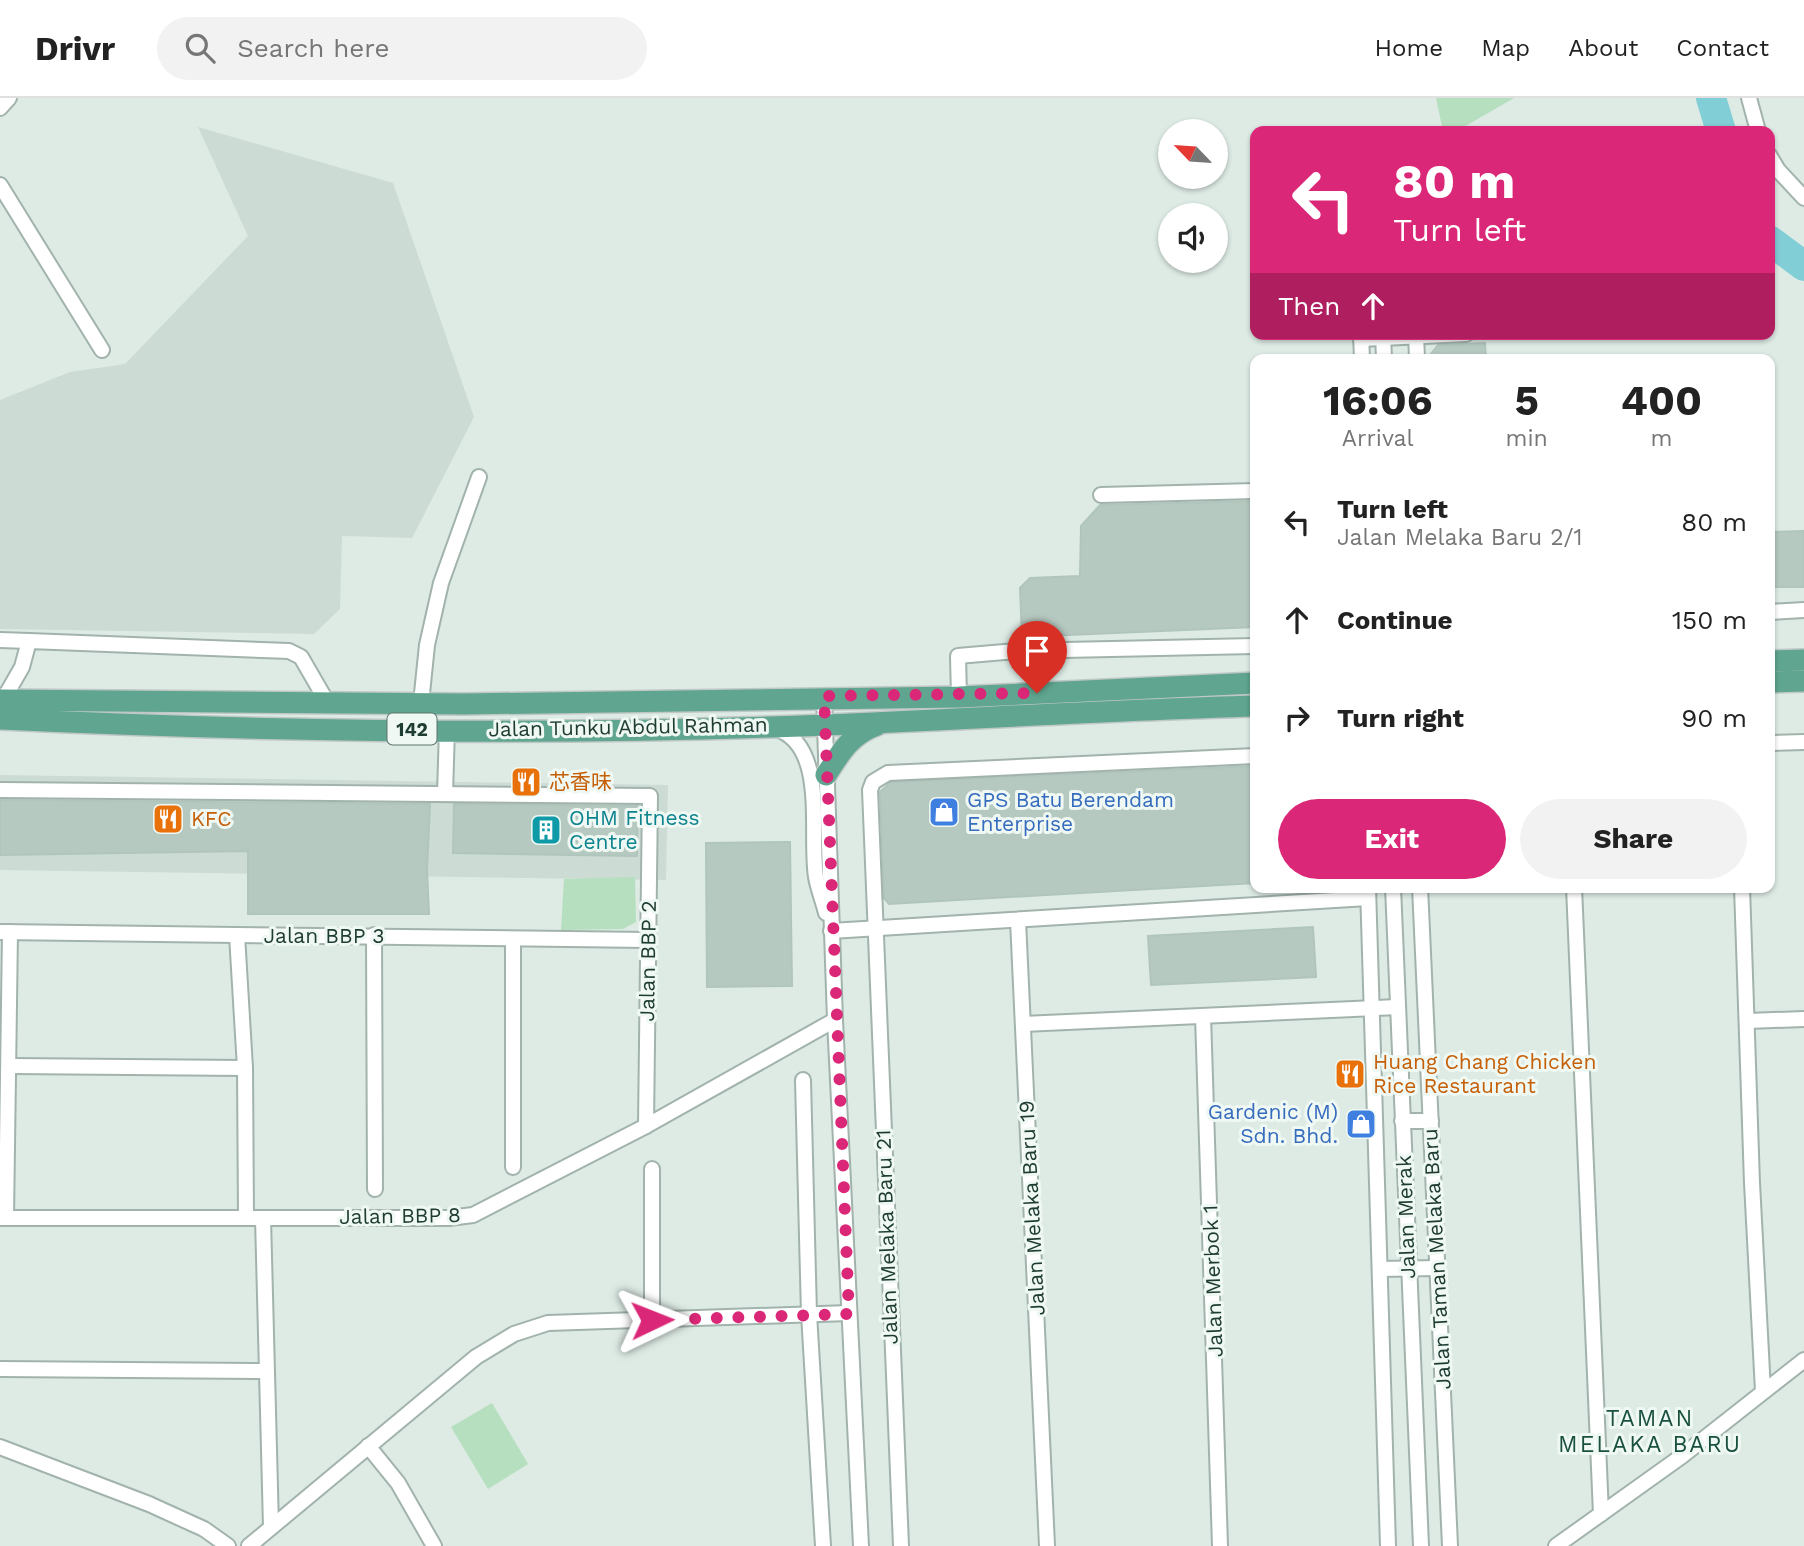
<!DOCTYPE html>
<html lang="en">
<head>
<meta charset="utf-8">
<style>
  body { margin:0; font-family:"Work Sans","Noto Sans SC",sans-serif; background:#f2f2f2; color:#222; height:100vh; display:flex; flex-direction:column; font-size:26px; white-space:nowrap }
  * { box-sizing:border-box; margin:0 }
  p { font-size:23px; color:#767676 }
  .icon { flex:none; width:38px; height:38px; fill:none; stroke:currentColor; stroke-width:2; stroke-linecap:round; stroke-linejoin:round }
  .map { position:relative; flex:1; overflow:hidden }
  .details { position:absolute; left:1250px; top:256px; width:525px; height:539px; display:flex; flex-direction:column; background:#fff; border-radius:14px; box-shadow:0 2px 5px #0004 }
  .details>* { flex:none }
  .top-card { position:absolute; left:1250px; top:28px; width:525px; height:214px; border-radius:14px; box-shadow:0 2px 5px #0004; background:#db2777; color:#fff; overflow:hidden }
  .needle { width:46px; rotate:295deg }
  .tools { position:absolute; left:1158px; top:21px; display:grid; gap:14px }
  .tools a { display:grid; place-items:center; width:70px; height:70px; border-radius:50%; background:#fff; box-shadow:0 2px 5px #0004; font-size:35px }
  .pin { position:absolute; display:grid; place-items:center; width:60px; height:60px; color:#fff; margin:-72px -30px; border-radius:50% 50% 50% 0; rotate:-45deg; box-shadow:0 0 7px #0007 }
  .pin .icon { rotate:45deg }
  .me { position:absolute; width:77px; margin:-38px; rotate:88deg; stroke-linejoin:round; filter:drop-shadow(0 0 5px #0008) }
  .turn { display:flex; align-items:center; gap:24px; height:147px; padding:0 28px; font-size:32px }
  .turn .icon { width:91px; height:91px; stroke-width:2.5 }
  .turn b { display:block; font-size:49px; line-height:60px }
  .then { display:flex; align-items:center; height:66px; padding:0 28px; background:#0003; gap:14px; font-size:26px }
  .eta { display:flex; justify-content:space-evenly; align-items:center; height:119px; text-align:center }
  .eta b { font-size:42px; font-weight:700; line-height:49px }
  .primary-button { display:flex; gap:14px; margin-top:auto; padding:14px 28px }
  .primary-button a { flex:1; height:80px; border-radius:42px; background:#db2777; color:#fff; font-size:28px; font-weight:700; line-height:80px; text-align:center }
  .primary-button a+a { background:#f2f2f2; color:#222 }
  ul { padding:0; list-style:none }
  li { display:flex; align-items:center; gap:21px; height:98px; padding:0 28px }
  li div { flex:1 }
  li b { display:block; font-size:26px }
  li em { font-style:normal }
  header { display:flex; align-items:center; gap:42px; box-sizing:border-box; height:98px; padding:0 35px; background:#fff; border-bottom:2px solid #e0e0e0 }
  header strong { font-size:33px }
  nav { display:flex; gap:38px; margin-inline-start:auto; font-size:24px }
  .search { width:490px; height:63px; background:#f2f2f2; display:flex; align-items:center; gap:18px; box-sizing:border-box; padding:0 24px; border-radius:38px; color:#767676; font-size:26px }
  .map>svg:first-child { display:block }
  .built { fill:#ccdbd4 }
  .green { fill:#b5dfbe }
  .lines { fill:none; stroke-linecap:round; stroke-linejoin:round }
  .river { stroke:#81ced6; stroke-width:30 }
  .building { fill:#b6c9c0; stroke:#b0c5bb; stroke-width:2 }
  .street-casing { stroke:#a1b3ac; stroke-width:18 }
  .primary-casing { stroke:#c0c8c6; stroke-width:24 }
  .street { stroke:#fff; stroke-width:14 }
  .primary { stroke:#5fa58f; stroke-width:21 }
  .route { stroke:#db2777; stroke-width:12; stroke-dasharray:0 21.6 }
  .labels { text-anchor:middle; stroke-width:6; stroke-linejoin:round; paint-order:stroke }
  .shield { fill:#eff8f3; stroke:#5d746c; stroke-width:2 }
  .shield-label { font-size:19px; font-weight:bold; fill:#1e3c32 }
  .street-label { font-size:21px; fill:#1e3c32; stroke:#eff8f3 }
  .food-label { font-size:21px; fill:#c56008; stroke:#eff8f3; text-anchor:start }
  .shop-label { font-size:21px; fill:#366cbe; stroke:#eff8f3; text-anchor:start }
  .culture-label { font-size:21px; fill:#0d838f; stroke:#eff8f3; text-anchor:start }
  .neighbourhood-label { font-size:23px; letter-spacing:2px; fill:#19503f; stroke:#eff8f3 }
</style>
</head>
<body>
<header>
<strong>Drivr</strong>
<div class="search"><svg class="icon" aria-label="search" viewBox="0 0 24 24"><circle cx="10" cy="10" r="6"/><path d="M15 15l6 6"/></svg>Search here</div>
<nav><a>Home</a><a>Map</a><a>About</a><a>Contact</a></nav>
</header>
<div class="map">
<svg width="1804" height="1448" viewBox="0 0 1804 1448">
  <rect width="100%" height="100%" fill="#deebe5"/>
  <g class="built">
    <path d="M198,29L393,85L474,319L412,440L342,438L340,511L314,536L0,531V302L70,274L125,266L248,138Z"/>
    <path d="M0,677L668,687L666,782L0,772Z"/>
  </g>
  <g class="green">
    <path d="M1436,0H1514L1457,33H1443Z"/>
    <path d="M635,779L636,824L623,831L561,832L564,781Z"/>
    <path d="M492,1305L528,1366L488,1391L451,1329Z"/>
  </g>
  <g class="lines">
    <g class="river">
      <path d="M1711,0L1721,33"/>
      <path d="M1769,142L1804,168"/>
    </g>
  </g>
  <g class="building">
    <path d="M1485,245L1486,261H1427L1438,247Z"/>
    <path d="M1255,403V529L1022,539L1020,490L1030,480L1080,478L1081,428L1100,407Z"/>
    <path d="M1804,433V489H1769V434Z"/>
    <path d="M1255,668V785L889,806L884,800L880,694L891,684Z"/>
    <path d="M0,702L430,706L427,772L429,816H248V753L0,757Z"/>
    <path d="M454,706L638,708L637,758L453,755Z"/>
    <path d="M790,744L792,888L707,889L706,745Z"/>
    <path d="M1313,829L1316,879L1151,887L1148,838Z"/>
  </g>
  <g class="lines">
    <g class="street-casing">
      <g id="street">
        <path d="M1749,0L1758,33"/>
        <path d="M0,10L9,0"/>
        <path d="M1769,57L1778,72L1804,100"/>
        <path d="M0,87L102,252"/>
        <path d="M1361,236L1362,261"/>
        <path d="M1383,236L1384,261"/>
        <path d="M1416,236L1417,261"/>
        <path d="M1361,241L1466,236"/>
        <path d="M1101,397L1255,393"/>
        <path d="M1769,514L1804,512"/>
        <path d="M0,542L29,543"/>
        <path d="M824,599L835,922L861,1448"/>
        <path d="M959,599L958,558L1016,553L1255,548"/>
        <path d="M3,602L22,569L29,543L289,553L301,559L327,604"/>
        <path d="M421,605L427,547L441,485L479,379"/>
        <path d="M777,631C828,649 809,736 816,779C818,791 823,803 826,815"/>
        <path d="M1769,645L1804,644"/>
        <path d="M0,692L650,698L646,1028"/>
        <path d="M445,696L447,631"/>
        <path d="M1368,789L1388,1448"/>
        <path d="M1393,789L1421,1448"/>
        <path d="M1420,789L1450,1448"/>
        <path d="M1574,789L1601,1416"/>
        <path d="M1742,789L1752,1085L1763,1293"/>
        <path d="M1018,822L1047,1448"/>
        <path d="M831,833L1368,800"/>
        <path d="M0,834L647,842"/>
        <path d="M237,837L245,970L246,1120"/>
        <path d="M374,837L375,1091"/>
        <path d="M513,841V1069"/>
        <path d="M1203,918L1220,1448"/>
        <path d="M1747,923L1804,921"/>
        <path d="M1023,926L1398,909"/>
        <path d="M10,968L245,970"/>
        <path d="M803,982L809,1216L823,1448"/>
        <path d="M1402,1023H1431"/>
        <path d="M652,1071V1221"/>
        <path d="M0,1120H449L473,1117L646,1028L835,922"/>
        <path d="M6,1120L10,834"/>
        <path d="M263,1120L271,1429"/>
        <path d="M1380,1171L1437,1170"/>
        <path d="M0,1271L266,1273"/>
        <path d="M368,1348L398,1385L434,1448"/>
        <path d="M0,1349L149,1406L204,1431L228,1448"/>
        <path d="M249,1448L476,1259L514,1236L548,1225L849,1215"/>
        <path d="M901,1448L870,692L873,684L888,675L1255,658"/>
        <path d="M1556,1448L1682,1358L1804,1262"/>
      </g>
    </g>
    <g class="primary-casing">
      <g id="primary">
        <path d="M1769,563L1804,562"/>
        <path d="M1769,584L1804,583"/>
        <path d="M0,602L464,606L959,599L1255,585"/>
        <path d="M0,621C274,634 552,638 826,627C969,621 1112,612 1255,608"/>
        <path d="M826,677C840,655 851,636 877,627"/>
      </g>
    </g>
    <use href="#street" class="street"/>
    <use href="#primary" class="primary"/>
  </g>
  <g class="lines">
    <path class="route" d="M652,1222L849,1216L824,598L1037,595"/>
  </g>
  <defs>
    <g id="restaurant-square" transform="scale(1.575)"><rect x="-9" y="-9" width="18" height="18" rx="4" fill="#e8710a" stroke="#eff8f3"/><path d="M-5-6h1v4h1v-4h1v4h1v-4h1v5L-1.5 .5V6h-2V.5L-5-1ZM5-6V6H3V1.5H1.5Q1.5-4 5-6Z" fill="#fff"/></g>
    <g id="shop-square" transform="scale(1.575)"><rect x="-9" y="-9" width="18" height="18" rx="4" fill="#3f7fe0" stroke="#eff8f3"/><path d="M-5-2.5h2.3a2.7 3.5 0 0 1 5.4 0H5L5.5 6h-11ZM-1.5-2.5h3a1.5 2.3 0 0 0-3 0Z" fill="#fff"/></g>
    <g id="building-square" transform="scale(1.575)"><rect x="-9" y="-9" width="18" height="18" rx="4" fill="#0f9aa8" stroke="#eff8f3"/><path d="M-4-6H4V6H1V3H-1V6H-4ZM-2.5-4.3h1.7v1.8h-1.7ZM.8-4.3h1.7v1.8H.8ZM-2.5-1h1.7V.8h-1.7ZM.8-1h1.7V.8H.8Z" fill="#fff"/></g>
  </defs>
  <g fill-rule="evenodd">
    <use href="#restaurant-square" x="526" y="684"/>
    <use href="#shop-square" x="944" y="714"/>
    <use href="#restaurant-square" x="168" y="721"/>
    <use href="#building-square" x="546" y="732"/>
    <use href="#restaurant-square" x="1350" y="976"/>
    <use href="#shop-square" x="1361" y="1026"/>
  </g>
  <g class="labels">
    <rect class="shield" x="387.5" y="615.5" width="49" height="31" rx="5"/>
    <g class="shield-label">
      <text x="412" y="638">142</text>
    </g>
    <g class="street-label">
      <text transform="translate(628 629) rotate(-1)" y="7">Jalan Tunku Abdul Rahman</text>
      <text x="324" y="845">Jalan BBP 3</text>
      <text transform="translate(648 863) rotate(-89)" y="7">Jalan BBP 2</text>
      <text transform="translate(1032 1110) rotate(-93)" y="7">Jalan Melaka Baru 19</text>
      <text transform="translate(400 1118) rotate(-1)" y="7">Jalan BBP 8</text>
      <text transform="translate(1406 1119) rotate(-92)" y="7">Jalan Merak</text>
      <text transform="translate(887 1139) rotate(-92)" y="7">Jalan Melaka Baru 21</text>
      <text transform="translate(1437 1161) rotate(-93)" y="7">Jalan Taman Melaka Baru</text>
      <text transform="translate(1213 1183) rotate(-92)" y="7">Jalan Merbok 1</text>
    </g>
    <g class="food-label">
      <text x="549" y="691">芯香味</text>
      <text x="191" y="728">KFC</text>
      <text x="1373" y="971">Huang Chang Chicken<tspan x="1373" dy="24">Rice Restaurant</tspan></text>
    </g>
    <g class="shop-label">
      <text x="967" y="709">GPS Batu Berendam<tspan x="967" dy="24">Enterprise</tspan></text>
      <text x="1338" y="1021" text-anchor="end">Gardenic (M)<tspan x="1338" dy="24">Sdn. Bhd.</tspan></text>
    </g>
    <g class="culture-label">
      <text x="569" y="727">OHM Fitness<tspan x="569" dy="24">Centre</tspan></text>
    </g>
    <g class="neighbourhood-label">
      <text x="1650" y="1328">TAMAN<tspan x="1650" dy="26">MELAKA BARU</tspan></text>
    </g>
  </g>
</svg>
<div class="tools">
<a><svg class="needle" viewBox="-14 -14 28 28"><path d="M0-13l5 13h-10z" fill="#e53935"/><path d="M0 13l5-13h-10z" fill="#767676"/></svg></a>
<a><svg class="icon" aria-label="sound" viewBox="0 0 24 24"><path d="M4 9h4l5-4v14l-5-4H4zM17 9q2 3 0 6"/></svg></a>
</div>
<div class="pin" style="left:1037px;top:595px;background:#d93025"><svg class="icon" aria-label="arrive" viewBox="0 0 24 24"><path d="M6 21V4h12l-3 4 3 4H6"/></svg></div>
<svg class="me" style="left:652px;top:1222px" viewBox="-20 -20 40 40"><path d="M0-17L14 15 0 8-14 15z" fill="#db2777" stroke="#fff" stroke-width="4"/></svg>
<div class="top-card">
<div class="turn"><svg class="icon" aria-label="left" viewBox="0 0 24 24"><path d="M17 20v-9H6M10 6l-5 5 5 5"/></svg><div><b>80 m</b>Turn left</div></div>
<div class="then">Then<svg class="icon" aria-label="ahead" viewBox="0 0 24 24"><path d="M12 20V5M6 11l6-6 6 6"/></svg></div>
</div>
<section class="details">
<div class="eta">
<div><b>16:06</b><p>Arrival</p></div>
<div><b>5</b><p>min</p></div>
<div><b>400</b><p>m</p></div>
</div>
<ul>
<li><svg class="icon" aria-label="left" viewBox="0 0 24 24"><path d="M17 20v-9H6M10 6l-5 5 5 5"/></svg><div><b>Turn left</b><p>Jalan Melaka Baru 2/1</p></div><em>80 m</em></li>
<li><svg class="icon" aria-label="ahead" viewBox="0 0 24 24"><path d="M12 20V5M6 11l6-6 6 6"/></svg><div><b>Continue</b></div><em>150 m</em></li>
<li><svg class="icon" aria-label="right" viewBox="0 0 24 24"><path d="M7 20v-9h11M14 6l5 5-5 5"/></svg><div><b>Turn right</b></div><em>90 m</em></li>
</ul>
<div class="primary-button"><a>Exit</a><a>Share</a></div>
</section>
</div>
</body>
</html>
